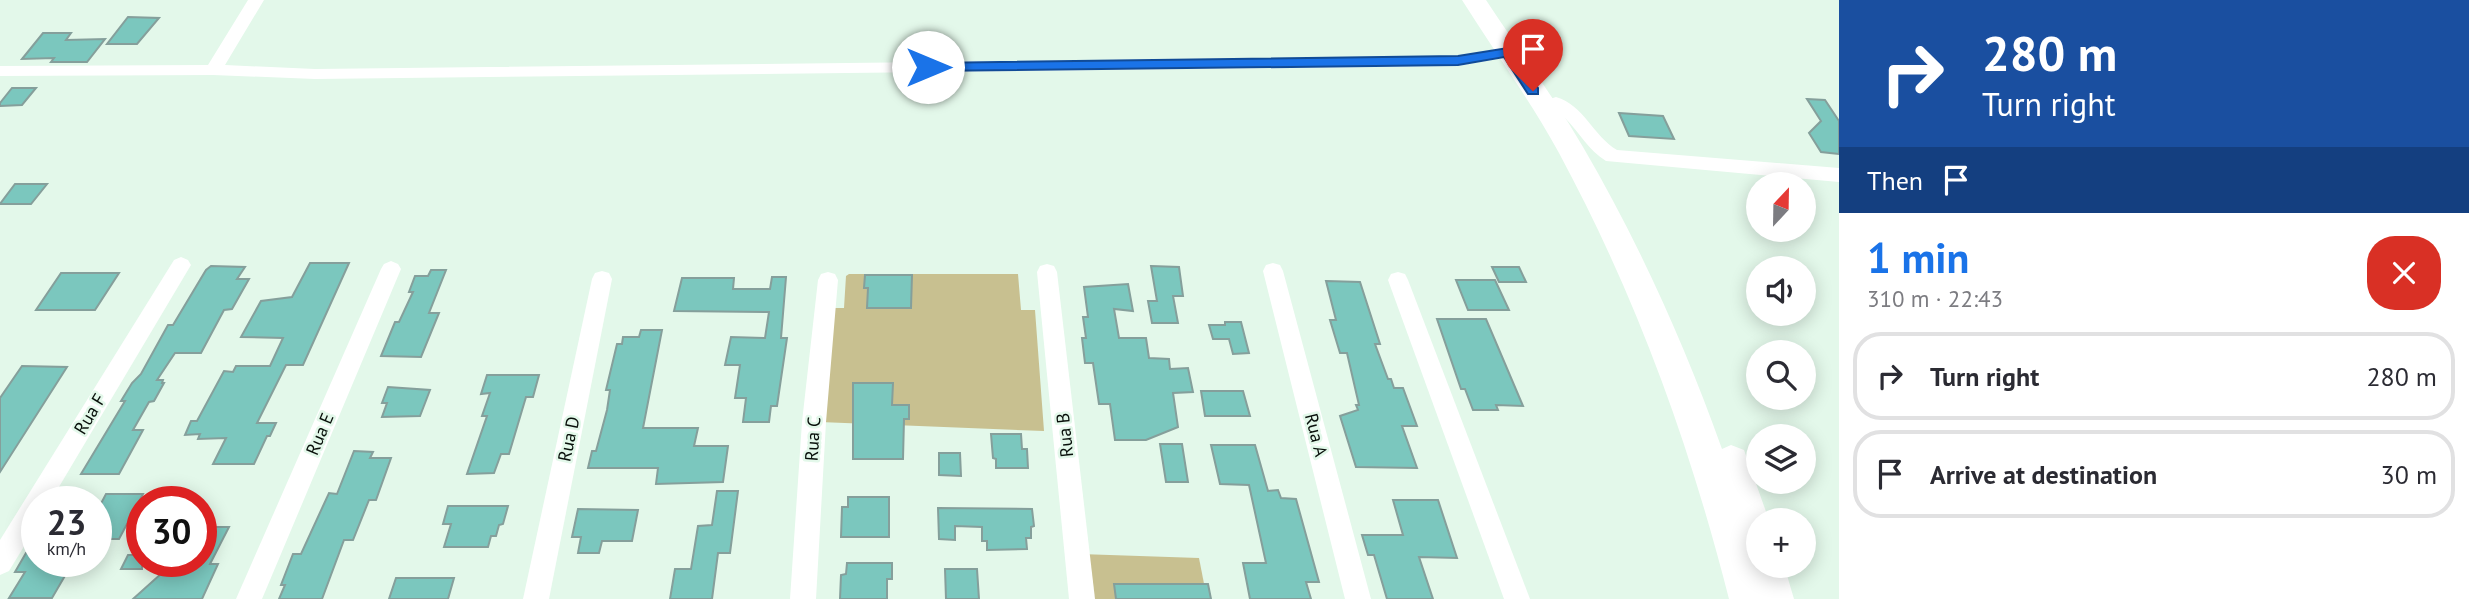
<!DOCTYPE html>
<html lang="en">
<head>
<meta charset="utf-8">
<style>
  body { margin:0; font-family:"PT Sans",sans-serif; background:#f7f7f7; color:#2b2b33; height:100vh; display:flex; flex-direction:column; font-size:26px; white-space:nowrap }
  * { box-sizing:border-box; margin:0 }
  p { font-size:23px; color:#7c7c81 }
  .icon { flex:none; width:38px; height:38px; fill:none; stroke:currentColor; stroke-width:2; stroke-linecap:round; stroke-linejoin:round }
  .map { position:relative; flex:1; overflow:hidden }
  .details { display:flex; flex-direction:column; background:#fff; width:630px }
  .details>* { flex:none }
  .guide { background:#1a4fa0; color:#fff; overflow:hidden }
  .needle { width:46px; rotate:22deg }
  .tools { position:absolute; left:1746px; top:172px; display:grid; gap:14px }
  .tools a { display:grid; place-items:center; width:70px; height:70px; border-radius:50%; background:#fff; box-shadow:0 4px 18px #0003; font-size:35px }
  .speed { position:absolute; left:21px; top:486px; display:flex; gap:14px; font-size:35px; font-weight:700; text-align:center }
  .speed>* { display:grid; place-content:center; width:91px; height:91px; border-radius:50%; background:#fff; box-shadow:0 4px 18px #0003; line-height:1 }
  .speed small { font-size:18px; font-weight:400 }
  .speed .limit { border:10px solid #d22; background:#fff; color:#111 }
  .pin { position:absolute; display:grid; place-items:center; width:60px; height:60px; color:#fff; margin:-72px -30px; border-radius:50% 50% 50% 0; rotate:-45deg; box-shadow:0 0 7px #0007 }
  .pin .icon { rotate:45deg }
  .me { position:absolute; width:77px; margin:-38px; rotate:90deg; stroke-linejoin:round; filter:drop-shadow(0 0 5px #0008) }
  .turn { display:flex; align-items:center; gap:24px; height:147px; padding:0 28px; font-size:32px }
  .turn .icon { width:91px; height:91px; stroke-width:2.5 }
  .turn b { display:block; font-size:49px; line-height:60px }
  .then { display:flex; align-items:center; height:66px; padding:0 28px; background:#0003; gap:14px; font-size:26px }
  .round { display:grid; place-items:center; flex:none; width:74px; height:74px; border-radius:28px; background:#f7f7f7 }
  .summary { display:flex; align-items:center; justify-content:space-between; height:119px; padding:0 28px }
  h1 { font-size:42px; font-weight:700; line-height:52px; color:#1a73e8 }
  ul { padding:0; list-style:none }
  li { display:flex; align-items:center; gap:21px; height:88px; margin:0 14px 10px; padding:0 14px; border:4px solid #e1e1e2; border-radius:28px }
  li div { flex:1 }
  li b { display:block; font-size:26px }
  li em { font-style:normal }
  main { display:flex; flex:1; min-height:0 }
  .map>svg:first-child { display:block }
  .green { fill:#c8c090 }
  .building { fill:#7bc7be; stroke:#859f9b; stroke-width:2 }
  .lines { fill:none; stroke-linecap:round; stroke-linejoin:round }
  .street { fill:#fff; fill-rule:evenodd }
  .primary { fill:#fff; fill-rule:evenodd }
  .route { fill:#1a73e8; stroke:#114b97; stroke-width:2 }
  .labels { text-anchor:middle; stroke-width:5; stroke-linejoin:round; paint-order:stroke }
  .street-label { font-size:18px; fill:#080f0a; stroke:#e3f8ea }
</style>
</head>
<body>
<main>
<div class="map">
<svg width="1839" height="599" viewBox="0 0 1839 599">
  <rect width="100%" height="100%" fill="#e3f8ea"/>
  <g class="green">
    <path d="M849,274H1018L1021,310H1035L1044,431L820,422L829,308H844L846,276Z"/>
    <path d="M1080,554L1199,558L1207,599H1086Z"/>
  </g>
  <g class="building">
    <path d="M128,17L159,18L137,44H107Z"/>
    <path d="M43,33H71L66,40L105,39L87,62H51L54,58L22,59Z"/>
    <path d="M12,88H36L22,105L0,106V103Z"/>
    <path d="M1807,99L1825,100L1839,121V154L1821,152L1809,133L1821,121Z"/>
    <path d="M1619,113L1663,116L1674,139L1629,136Z"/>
    <path d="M15,184H47L31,204H0Z"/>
    <path d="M310,263H349L303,365H286L257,423H276L270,436H267L254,464H213L226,438L198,439L200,434L185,435L191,421H197L224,371L233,372L236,366H270L283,338L241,337L261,301L292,297Z"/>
    <path d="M211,266L245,267L237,279H249L232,309L224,310L201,353H175L157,380H163L162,383H164L154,401L149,402L133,430H143L119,474H81L125,401H121L132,383L141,374L168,325H173L206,270Z"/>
    <path d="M1151,266L1179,267L1183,296H1173L1178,323H1152L1148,301H1157Z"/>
    <path d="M1492,267H1519L1526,282H1499Z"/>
    <path d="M431,270H446L429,313H439L421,357L381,356L395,322H399L413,292H409L415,276H428Z"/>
    <path d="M61,273H119L95,310H36Z"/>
    <path d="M865,275H912L911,308H867L868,288H864Z"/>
    <path d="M772,277H786L781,338H787L777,406H771L769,422H743L746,398H735L740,365H725L731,337L765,338L769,312L674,311L682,278H734L733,289H770Z"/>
    <path d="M1456,280H1495L1509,310H1468Z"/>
    <path d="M1326,281L1360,282L1380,344H1375L1388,379H1391L1394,388H1403L1417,426H1402L1417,468L1356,467L1340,416L1358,410L1356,405H1359L1347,353H1340L1330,320H1336Z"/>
    <path d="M1128,284L1133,311L1114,309L1119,338H1146L1149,358L1169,359L1170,369L1188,368L1193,392L1173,393L1178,427L1146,440H1115L1110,404H1099L1093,363H1085L1082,338H1086L1083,317H1088L1084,287Z"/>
    <path d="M1437,319H1486L1523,406L1496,405L1498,410H1473L1465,389H1461Z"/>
    <path d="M1225,322H1241L1249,353L1233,354L1229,339H1213L1209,325H1225Z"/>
    <path d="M641,330H662L643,428H698L694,446H728L723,482L656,484L658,468H588L592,451H596L607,410L610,390H606L617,344H622L623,337H639Z"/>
    <path d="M22,366L67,367L0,472V398Z"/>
    <path d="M487,375H539L533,397H526L509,454H501L494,473L467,474L487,416H482L490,393L481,394Z"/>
    <path d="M853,383H893L892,405H909V419H904L903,459H853Z"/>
    <path d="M388,387L430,390L420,416L382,417L387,403H382Z"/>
    <path d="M1201,391H1243L1250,416H1205Z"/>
    <path d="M991,434H1021L1022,449H1027L1028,468H996V459L993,458Z"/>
    <path d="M1160,444H1182L1188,482H1166Z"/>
    <path d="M1211,445H1255L1268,491L1278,490L1281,498L1296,499L1319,582H1306L1311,599H1250L1243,563H1266L1249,485L1220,484Z"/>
    <path d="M354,451L373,452L370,458H391L376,500H369L353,540H344L322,599H279L285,585H281L293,554H301L329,493L337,494Z"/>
    <path d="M939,453H960L961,476L939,475Z"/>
    <path d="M717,491H738L730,553H718L712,599H670L675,569H691L698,526L712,525Z"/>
    <path d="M106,494H143L119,539H96V513Z"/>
    <path d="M848,497H889V537H841L842,507H848Z"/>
    <path d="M1393,500H1438L1457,558L1419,557L1433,599H1387L1374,555H1368L1362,535H1403Z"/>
    <path d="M448,506H508L503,524L499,525L496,536H491L488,547H444L451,524H443Z"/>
    <path d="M938,508L1032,509L1034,526L1031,527V538H1026L1027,549L987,550V541H982V527L955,526V540L939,539Z"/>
    <path d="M578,509L638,510L632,541H602L599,553H578L581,537H572Z"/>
    <path d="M201,527H229L210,564H218L202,599H133L172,564L201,565Z"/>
    <path d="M26,553H37V562H73L52,598H9L25,572H15Z"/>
    <path d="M128,555H142V569H121Z"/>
    <path d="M847,563H892V579H887V599H840L841,575L846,574Z"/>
    <path d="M945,569H977L979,599H946Z"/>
    <path d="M396,578H454L448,599H389Z"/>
    <path d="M1114,584H1208L1211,599H1116Z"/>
  </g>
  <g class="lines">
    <g class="street">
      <path d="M248,0H264L225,65L315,69L1458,56L1508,47L1516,52L1508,57L1458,66L315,79L213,75L0,76V66L208,65Z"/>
      <path d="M1556,97C1584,105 1593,136 1617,150L1839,168V182L1606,161C1588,150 1580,133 1565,118C1559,112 1552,109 1547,103L1550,99Z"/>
      <path d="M181,257L188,260L191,265L188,270L50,502H37V525L9,571L0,575V540L174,260Z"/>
      <path d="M391,261L398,264L401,269L262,599H236L381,269L384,264Z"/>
      <path d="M1273,263L1280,265L1283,271L1371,599H1345L1263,271L1266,265Z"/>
      <path d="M1047,264L1054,266L1057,272L1095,599H1069L1037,272L1040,266Z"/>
      <path d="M602,271L609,273L612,279L549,599H523L592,279L595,273Z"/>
      <path d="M828,272L835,274L838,280L826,422L816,599H790L802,422L818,280L821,274Z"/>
      <path d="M1398,272L1405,274L1408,280L1530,599H1504L1388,280L1391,274Z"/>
    </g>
    <path class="primary" d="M1462,0H1486C1518,49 1554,97 1583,147C1639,243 1685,345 1722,449L1731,445L1744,450L1769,520H1759V565H1784L1794,599H1729C1689,442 1636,296 1559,153C1530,100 1494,51 1462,0Z"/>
  </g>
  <path class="route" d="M1508,48L1512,49L1538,88V94H1528L1504,57L1458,65L928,71L922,67L928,63L1458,56Z"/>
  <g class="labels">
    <g class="street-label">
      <text transform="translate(90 414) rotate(-59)" y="6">Rua F</text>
      <text transform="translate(320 434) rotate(-67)" y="6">Rua E</text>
      <text transform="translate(1065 435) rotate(-96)" y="6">Rua B</text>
      <text transform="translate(1316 435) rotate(76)" y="6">Rua A</text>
      <text transform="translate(569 439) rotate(-78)" y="6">Rua D</text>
      <text transform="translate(813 439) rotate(-86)" y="6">Rua C</text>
    </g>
  </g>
</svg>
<div class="tools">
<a><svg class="needle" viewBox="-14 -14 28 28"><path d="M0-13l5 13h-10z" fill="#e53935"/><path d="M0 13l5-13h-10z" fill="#7c7c81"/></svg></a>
<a><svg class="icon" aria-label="sound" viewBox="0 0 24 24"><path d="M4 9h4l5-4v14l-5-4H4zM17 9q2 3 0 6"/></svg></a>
<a><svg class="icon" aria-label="search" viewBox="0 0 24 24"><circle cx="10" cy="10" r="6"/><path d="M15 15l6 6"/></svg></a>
<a><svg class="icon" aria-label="layers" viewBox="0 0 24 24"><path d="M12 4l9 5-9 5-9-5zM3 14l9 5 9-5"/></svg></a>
<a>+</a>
</div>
<div class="speed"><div>23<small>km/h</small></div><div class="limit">30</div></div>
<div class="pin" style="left:1533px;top:91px;background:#d93025"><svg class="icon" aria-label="arrive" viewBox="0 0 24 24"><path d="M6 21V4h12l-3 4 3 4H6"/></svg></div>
<svg class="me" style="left:928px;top:67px" viewBox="-20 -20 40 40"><circle r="19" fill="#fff"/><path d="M0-13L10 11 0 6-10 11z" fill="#1a73e8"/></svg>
</div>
<section class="details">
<div class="guide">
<div class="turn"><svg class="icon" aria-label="right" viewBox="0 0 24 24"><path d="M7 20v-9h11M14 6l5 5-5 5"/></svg><div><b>280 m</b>Turn right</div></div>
<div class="then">Then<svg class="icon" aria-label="arrive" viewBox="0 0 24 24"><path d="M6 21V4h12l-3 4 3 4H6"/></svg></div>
</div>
<div class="summary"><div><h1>1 min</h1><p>310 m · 22:43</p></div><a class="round" style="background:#d93025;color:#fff"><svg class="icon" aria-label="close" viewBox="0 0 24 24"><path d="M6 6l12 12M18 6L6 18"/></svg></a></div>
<ul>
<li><svg class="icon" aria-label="right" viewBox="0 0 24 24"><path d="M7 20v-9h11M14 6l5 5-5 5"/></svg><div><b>Turn right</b></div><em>280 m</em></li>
<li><svg class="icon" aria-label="arrive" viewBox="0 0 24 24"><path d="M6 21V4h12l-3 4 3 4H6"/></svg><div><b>Arrive at destination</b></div><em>30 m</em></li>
</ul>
</section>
</main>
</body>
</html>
